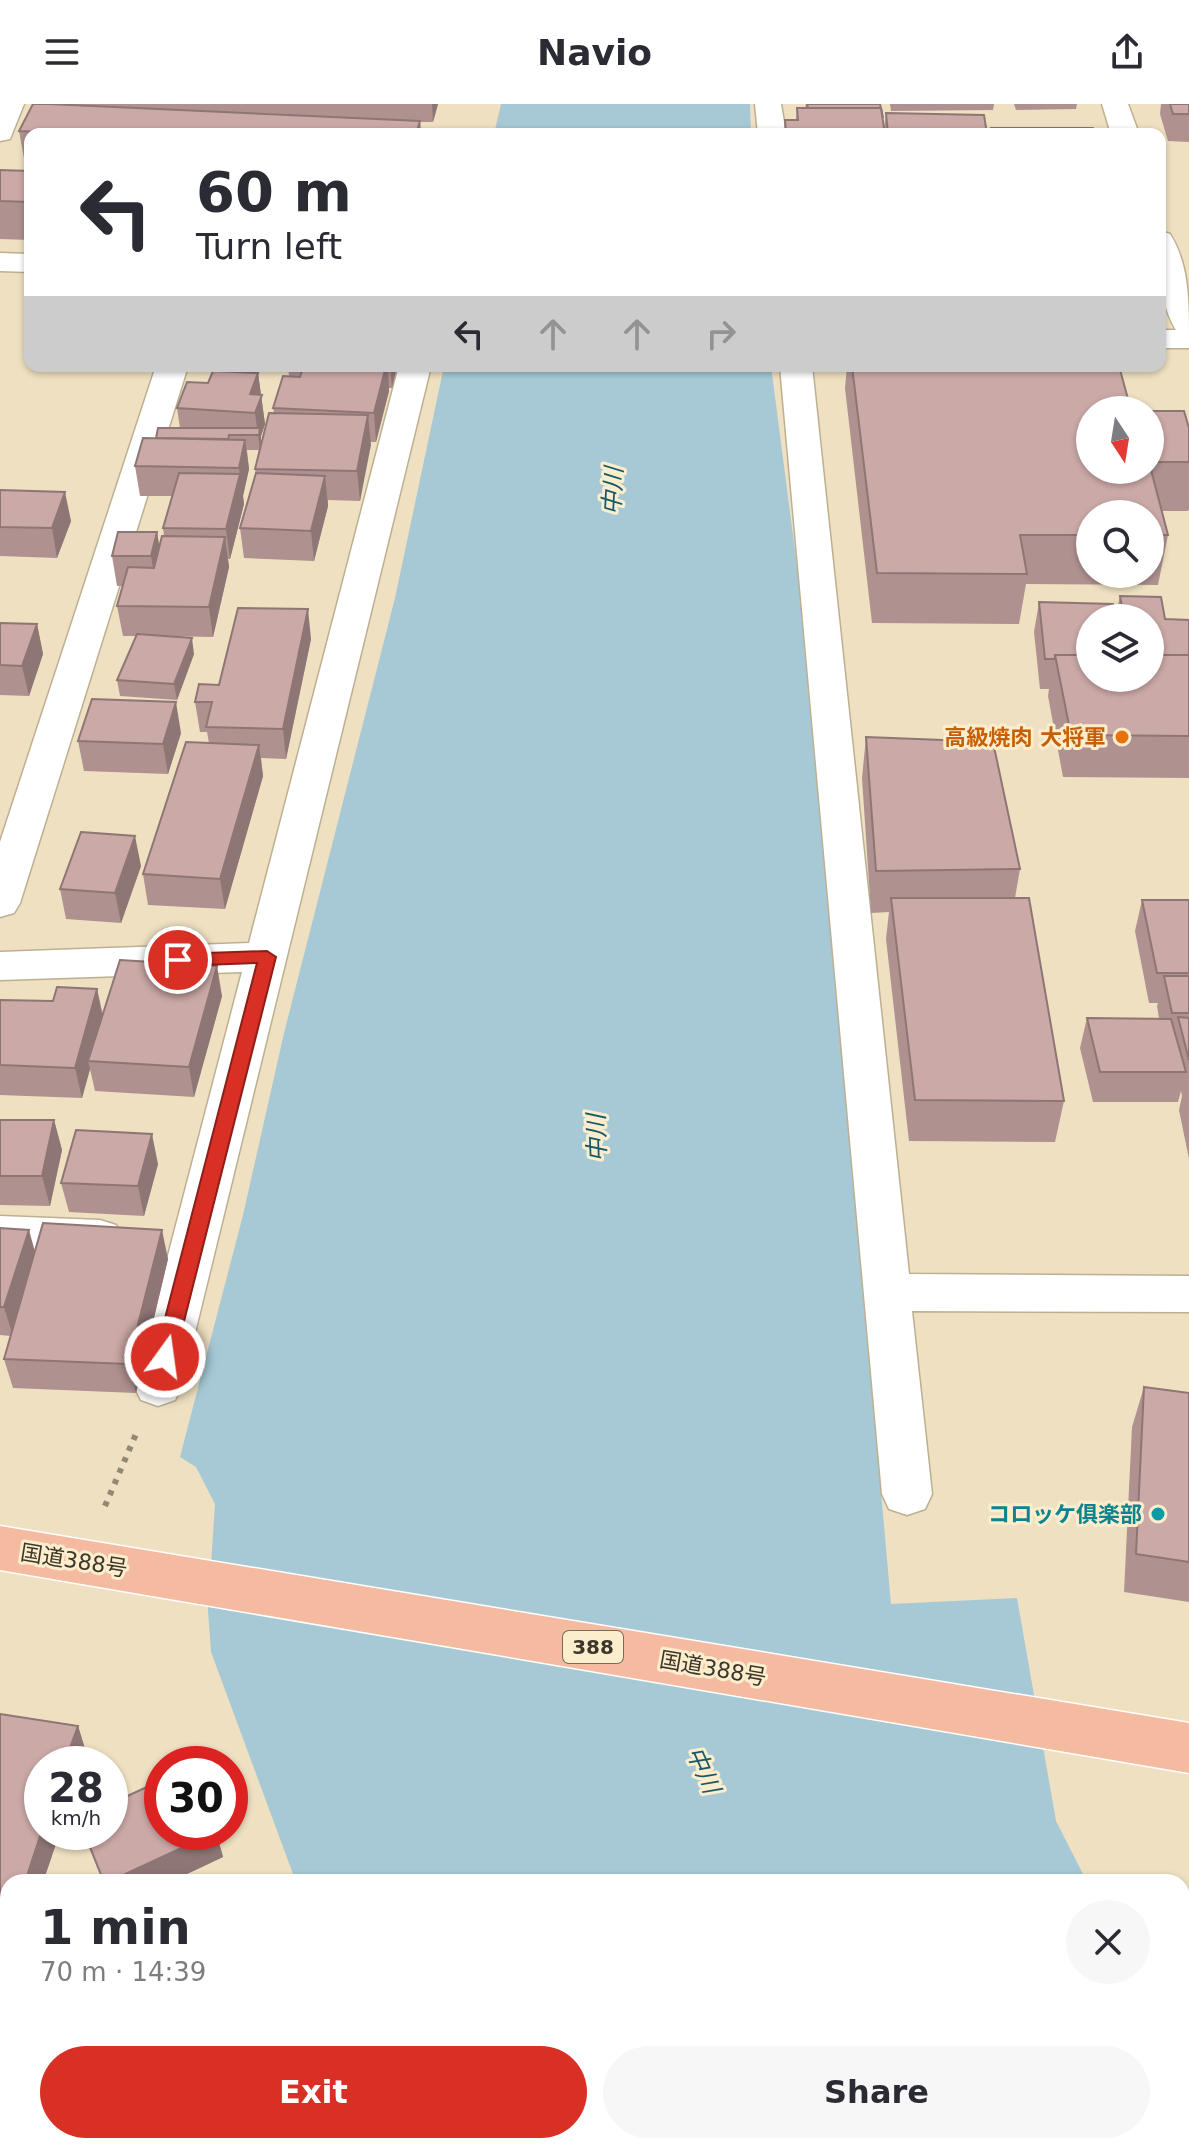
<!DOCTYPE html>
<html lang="en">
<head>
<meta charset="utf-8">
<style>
  body { margin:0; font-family:"DejaVu Sans","Noto Sans JP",sans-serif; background:#f7f7f7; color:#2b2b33; height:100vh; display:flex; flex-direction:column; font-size:30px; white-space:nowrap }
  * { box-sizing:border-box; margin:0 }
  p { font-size:26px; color:#7c7c81 }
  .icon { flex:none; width:44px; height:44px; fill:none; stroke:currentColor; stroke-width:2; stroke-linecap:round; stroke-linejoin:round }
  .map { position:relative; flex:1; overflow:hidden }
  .details { position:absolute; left:0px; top:1770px; width:1190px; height:280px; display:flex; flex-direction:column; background:#fff; border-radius:24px 24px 0 0; box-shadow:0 2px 6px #0004 }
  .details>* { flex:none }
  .guide { position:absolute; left:24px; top:24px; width:1142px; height:244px; border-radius:16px; box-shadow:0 2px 6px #0004; background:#fff; color:#2b2b33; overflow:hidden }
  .needle { width:52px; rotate:168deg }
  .tools { position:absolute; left:1076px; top:292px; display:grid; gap:16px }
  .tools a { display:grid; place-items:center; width:88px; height:88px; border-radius:50%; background:#fff; box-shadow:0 2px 6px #0004; font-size:40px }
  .speed { position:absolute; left:24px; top:1642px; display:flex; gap:16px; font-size:40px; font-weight:700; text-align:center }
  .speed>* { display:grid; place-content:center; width:104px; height:104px; border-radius:50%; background:#fff; box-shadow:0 2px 6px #0004; line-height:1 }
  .speed small { font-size:20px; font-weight:400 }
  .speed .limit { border:12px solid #d22; background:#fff; color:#111 }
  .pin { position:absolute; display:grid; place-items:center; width:68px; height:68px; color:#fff; margin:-34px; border:4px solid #fff; border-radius:50%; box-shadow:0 2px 8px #0007 }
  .me { position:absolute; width:88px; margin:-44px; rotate:14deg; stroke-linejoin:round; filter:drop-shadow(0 0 6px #0008) }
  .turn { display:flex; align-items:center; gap:28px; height:168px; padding:0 40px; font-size:36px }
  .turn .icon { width:104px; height:104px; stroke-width:2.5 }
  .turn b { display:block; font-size:56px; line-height:68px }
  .lanes { display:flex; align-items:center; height:76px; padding:0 40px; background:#0003; justify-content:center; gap:40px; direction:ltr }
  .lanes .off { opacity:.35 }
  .round { display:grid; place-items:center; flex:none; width:84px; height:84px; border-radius:42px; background:#f7f7f7 }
  .headline { display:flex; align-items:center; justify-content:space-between; height:136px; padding:0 40px }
  h1 { font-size:48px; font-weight:600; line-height:60px }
  .action { display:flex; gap:16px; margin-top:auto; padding:16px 40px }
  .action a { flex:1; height:92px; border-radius:48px; background:#d93025; color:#fff; font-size:32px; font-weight:600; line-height:92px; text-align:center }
  .action a+a { background:#f7f7f7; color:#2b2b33 }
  header { display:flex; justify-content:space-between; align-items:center; height:104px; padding:0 40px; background:#fff; font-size:36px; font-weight:600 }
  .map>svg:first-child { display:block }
  .water { fill:#a6c9d5 }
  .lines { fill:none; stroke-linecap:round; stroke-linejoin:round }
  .minor-casing { stroke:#bdaf91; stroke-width:3 }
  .tertiary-casing { stroke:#bdaf91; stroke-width:3 }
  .trunk-casing { stroke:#fff; stroke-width:3 }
  .path { stroke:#928873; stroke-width:6; stroke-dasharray:5 7; stroke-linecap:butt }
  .minor { fill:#fff; fill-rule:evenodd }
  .tertiary { fill:#fff; fill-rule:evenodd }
  .trunk { fill:#f4bba0; fill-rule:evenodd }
  .wall { fill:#af9190; fill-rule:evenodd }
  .shaded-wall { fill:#8e7675 }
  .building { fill:#cba9a7; stroke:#8e7675; stroke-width:2 }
  .route { fill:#d93025; stroke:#8d1f18; stroke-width:2 }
  .food-dot { fill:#e8710a; stroke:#fcedcd; stroke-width:3 }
  .culture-dot { fill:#0f9aa8; stroke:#fcedcd; stroke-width:3 }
  .labels { text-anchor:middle; stroke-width:6; stroke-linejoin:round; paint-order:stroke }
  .shield { fill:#fcedcd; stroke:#766e5c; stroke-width:2 }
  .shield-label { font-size:20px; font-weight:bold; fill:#3d372b }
  .food-label { font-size:22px; font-weight:bold; fill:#c56008; stroke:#fcedcd; text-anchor:end }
  .culture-label { font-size:22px; font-weight:bold; fill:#0d838f; stroke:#fcedcd; text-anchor:end }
  .street-label { font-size:22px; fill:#3d372b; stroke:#fcedcd }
  .water-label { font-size:24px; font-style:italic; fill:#165a6b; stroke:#fcedcd }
</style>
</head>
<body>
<header><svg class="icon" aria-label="menu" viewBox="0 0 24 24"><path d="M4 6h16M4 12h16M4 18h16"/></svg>Navio<svg class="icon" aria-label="share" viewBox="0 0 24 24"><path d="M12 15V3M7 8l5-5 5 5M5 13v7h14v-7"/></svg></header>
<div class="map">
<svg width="1189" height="2050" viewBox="0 0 1189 2050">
  <rect width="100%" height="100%" fill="#eee0c1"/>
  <g class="water">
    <path d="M501,0H750L751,30H494Z"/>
    <path d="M444,262H771L801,493L891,1500L1017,1494L1056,1717L1087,1778H296L211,1548L208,1506L215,1400L196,1363L180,1353L243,1111L284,929L395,494Z"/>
    <path d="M1182,1960L1189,1973V2050H464L457,2042H1182Z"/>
  </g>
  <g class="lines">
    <g class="minor-casing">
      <g id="minor">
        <path d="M0,0H24L10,35L0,37Z"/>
        <path d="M755,0H781L786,30H758Z"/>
        <path d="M0,149L30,150V168L0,167Z"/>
        <rect x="1160" y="226" width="29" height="18"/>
        <path d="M156,262H188L20,799L14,809L0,813V738Z"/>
        <path d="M399,262H431L182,1282L175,1296L158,1302L141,1296L134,1282L242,868L0,876V848L249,839Z"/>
        <path d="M780,262H812L909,1170L1189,1172V1208L912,1207L932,1390L925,1405L907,1411L889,1405L882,1390Z"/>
        <path d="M0,1112L100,1116L116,1121L123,1134L116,1147L100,1152L0,1148Z"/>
      </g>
    </g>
    <g class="tertiary-casing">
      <g id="tertiary">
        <path d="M1102,0H1128L1139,30H1111Z"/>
        <path d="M1160,127L1170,130C1189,160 1189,197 1189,232L1178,229C1158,200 1160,162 1160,127Z"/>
      </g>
    </g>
    <g class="trunk-casing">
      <path id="trunk" d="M0,1422L1189,1619V1669L0,1466Z"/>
    </g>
    <path class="path" d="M105,1402L136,1330"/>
    <use href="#minor" class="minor"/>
    <use href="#tertiary" class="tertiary"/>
    <use href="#trunk" class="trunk"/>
  </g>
  <g class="wall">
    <path d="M59,0H438L433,18H420L421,30H30V65H26L19,27Z"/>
    <path d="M806,0H880L884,26L886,9L987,30H784L785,16H796L797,4H805Z"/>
    <path d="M890,0H994L993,6L891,7Z"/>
    <path d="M1014,0H1077L1076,5L1016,6Z"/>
    <path d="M1161,0H1189V38L1168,37L1160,10Z"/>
    <path d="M0,66L30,67V136L0,135Z"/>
    <path d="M288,262H397L392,284H389V287L376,338H370L360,397L328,396V402L314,457L244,454L240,424L256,372L255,365L259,346H247L249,365L243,392L244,400L230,455H228L229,463L213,533L167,532L194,550L177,596L120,592L117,576L136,532H123L117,502L123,482H117L112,452L157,428L159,442L164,432L163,424L172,392H140L135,362L156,334L180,324L177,304L208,279L258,269L265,320L261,332V338L274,309L273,304L289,273Z"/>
    <path d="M847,262H1119L1131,306L1150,366V307L1189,324V405L1188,407H1162L1168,431L1158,481L1026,480L1019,520L872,519L845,284ZM1090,410H1150V470H1090Z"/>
    <path d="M0,386L71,417L57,454L0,452Z"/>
    <path d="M1120,492L1165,515L1189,516V674L1063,673L1048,592L1049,585H1040L1034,528L1039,498L1090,574H1150V514H1115Z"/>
    <path d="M0,519L37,520L43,550L29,592L0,591Z"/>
    <path d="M311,535L286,655L261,654L263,672L225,805L148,801L143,770L209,639L207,628H200L195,598L219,581Z"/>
    <path d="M181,629L168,670L84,667L78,637Z"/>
    <path d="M866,633L1020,765L1015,794L1064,997L1055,1038L909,1037L886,835L889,808L871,809L862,674Z"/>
    <path d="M141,762L121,819L66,815L60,785Z"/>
    <path d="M1142,796H1189V1055L1179,1006L1182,992L1181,987L1178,998H1093L1080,944L1087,914H1159L1157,902L1158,899H1149L1135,827Z"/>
    <path d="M97,885L103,911L222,892L194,993L95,987L90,965L82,994L0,991V896L53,897Z"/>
    <path d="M0,1016H54L62,1046L50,1102L0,1101Z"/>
    <path d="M158,1060L144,1112L69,1108L61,1079Z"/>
    <path d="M0,1124L35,1149L168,1155L136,1289L13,1284L4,1255L11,1232L0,1231Z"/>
    <path d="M1144,1283L1189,1289V1498L1124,1488L1132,1323Z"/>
    <path d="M0,1610L78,1622L86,1648L42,1728H60L43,1778H8V1833L0,1832Z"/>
    <path d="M83,1728H216L223,1753L170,1778H103Z"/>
  </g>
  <g class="shaded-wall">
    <path d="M432,0H438L433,18Z"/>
    <path d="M420,17L421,30H416Z"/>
    <path d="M386,262H388L389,287L376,338L374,309Z"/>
    <path d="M390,262H397L392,284Z"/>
    <path d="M258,269L265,320L261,332L260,346L255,309L250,290Z"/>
    <path d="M368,311L371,341L360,397L357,367Z"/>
    <path d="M245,336L249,365L243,392L244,400L230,455L226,425L240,372L239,364Z"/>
    <path d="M325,372L328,402L314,457L311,427Z"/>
    <path d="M65,388L71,417L57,454L52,424Z"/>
    <path d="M157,428L162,458L156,482L151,452Z"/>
    <path d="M225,433L229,463L213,533L209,503Z"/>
    <path d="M308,505L311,535L286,655L283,625Z"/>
    <path d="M37,520L43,550L29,592L22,562Z"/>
    <path d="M192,534L194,550L177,596L174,580Z"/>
    <path d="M176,598L181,629L168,670L163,640Z"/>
    <path d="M259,641L263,672L225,805L220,775Z"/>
    <path d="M135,732L141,762L121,819L115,789Z"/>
    <path d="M217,862L222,892L194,993L189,963Z"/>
    <path d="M97,885L103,915L88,957L90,965L82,994L75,964Z"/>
    <path d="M54,1016L62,1046L50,1102L42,1072Z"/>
    <path d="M152,1030L158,1060L144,1112L138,1082Z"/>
    <path d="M29,1126L37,1155L13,1232L4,1203Z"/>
    <path d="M162,1126L168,1155L136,1289L128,1260Z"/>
    <path d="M78,1622L86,1648L82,1660H64Z"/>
    <path d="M42,1728H60L43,1778H25Z"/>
    <path d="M216,1728L223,1753L170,1778H108Z"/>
  </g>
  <g class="building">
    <path d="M33,0H49L420,17L416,30H87L19,27Z"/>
    <path d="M807,0H880L883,14L881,4H808Z"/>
    <path d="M1170,0H1189V10H1173Z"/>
    <path d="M797,4H881L885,30H786L785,16H798Z"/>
    <path d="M886,9L984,11L987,30H888Z"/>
    <path d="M991,24H1093L1095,30H992Z"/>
    <path d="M0,66L30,67V98L0,97Z"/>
    <path d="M344,262H386L374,309L273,304L283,272L300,273L303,264L343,266Z"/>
    <path d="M852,262H1119L1131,306H1090V366H1150V362L1168,431H1150V410H1090V431H1020L1027,470L877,469Z"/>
    <path d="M213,267L258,269L250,290L262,291L255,309L177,304L187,278L208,279Z"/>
    <path d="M1150,307H1184L1189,324V358H1150Z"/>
    <path d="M269,309L368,311L357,367L255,365Z"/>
    <path d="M158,324H260L259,331H229L228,335L156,334Z"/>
    <path d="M143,334L245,336L239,364L135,362Z"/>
    <path d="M179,369L240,370L226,425L163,424Z"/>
    <path d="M256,369L325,372L311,427L240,424Z"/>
    <path d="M0,386L65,388L52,424L0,423Z"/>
    <path d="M118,428H157L151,452H112Z"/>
    <path d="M162,432L225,433L209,503L117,502L128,463L154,464Z"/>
    <path d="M1120,492L1161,493L1165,515L1189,516V551H1150V514H1124Z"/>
    <path d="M1039,498L1113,500L1115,514H1090V551H1055V555H1045Z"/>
    <path d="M238,504L308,505L283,625L206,623L212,598H195L199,580L219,581Z"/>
    <path d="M0,519L37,520L22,562L0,561Z"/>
    <path d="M137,530L192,534L174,580L117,576Z"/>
    <path d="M1055,551H1090V574H1150V551H1189V632L1071,631Z"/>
    <path d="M92,595L176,598L163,640L78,637Z"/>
    <path d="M866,633L993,638L1020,765L876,767Z"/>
    <path d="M186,638L259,641L220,775L143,770Z"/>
    <path d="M81,728L135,732L115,789L60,785Z"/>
    <path d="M891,794H1029L1064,997L915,996Z"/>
    <path d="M1142,796H1189V869H1157Z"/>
    <path d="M120,856L217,862L189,963L88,957Z"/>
    <path d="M1164,872H1189V909H1172Z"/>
    <path d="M57,883L97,885L75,964L0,961V896L53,897Z"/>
    <path d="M1178,913L1189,914V956Z"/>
    <path d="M1087,914L1171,915L1186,968H1100Z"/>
    <path d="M0,1016H54L42,1072H0Z"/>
    <path d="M76,1026L152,1030L138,1082L61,1079Z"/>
    <path d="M43,1119L162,1126L128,1260L4,1255Z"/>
    <path d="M0,1124L29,1126L4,1203H0Z"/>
    <path d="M1144,1283L1189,1289V1458L1136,1450Z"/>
    <path d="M0,1610L78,1622L64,1660H42V1726L25,1778H8V1810L0,1809Z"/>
    <path d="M162,1676V1728H216L108,1778H104L84,1728H110V1700Z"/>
    <path d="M174,2042H335L339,2050H157Z"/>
  </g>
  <path class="route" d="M267,847L276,853L175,1253L172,1259H158L155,1253L257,859L178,862L169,856L178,850Z"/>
  <circle class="food-dot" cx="1122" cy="633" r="8"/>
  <circle class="culture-dot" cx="1158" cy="1410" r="8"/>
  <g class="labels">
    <rect class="shield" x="563" y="1527" width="60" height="32" rx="6"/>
    <g class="shield-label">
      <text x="593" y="1550">388</text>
    </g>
    <g class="food-label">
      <text x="1106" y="641">高級焼肉 大将軍</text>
    </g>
    <g class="culture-label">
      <text x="1142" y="1418">コロッケ俱楽部</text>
    </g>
    <g class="street-label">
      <text transform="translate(74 1456) rotate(9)" y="8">国道388号</text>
      <text transform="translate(713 1564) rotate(10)" y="8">国道388号</text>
    </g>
    <g class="water-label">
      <text transform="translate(613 387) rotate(-87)" y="8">中川</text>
      <text transform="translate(597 1034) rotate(-92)" y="8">中川</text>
      <text transform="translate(703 1666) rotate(66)" y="8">中川</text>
    </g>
  </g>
</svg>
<div class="tools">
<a><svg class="needle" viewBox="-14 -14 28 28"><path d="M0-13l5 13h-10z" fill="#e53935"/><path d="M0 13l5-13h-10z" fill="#7c7c81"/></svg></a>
<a><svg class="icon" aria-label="search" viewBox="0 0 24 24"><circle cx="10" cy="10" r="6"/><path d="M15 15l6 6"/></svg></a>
<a><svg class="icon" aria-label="layers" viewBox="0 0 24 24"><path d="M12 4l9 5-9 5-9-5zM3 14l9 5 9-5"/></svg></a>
</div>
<div class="speed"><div>28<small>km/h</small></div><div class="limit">30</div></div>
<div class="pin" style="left:178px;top:856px;background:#d93025"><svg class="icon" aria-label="arrive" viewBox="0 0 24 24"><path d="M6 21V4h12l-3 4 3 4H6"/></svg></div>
<svg class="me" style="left:165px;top:1253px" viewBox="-20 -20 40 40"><circle r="17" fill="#d93025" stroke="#fff" stroke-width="3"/><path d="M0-11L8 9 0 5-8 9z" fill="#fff"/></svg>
<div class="guide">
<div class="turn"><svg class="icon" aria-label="left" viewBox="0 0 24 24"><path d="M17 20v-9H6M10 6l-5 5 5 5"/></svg><div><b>60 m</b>Turn left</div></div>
<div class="lanes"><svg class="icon" aria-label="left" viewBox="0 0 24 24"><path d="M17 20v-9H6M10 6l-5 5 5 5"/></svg><svg class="icon off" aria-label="ahead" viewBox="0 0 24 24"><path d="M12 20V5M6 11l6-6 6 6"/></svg><svg class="icon off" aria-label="ahead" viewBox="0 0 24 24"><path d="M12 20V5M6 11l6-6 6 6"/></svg><svg class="icon off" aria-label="right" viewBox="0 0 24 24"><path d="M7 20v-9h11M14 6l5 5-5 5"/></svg></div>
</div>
<section class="details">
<div class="headline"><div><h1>1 min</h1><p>70 m · 14:39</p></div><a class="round"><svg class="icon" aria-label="close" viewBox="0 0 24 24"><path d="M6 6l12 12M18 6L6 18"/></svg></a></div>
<div class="action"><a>Exit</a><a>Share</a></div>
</section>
</div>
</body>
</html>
